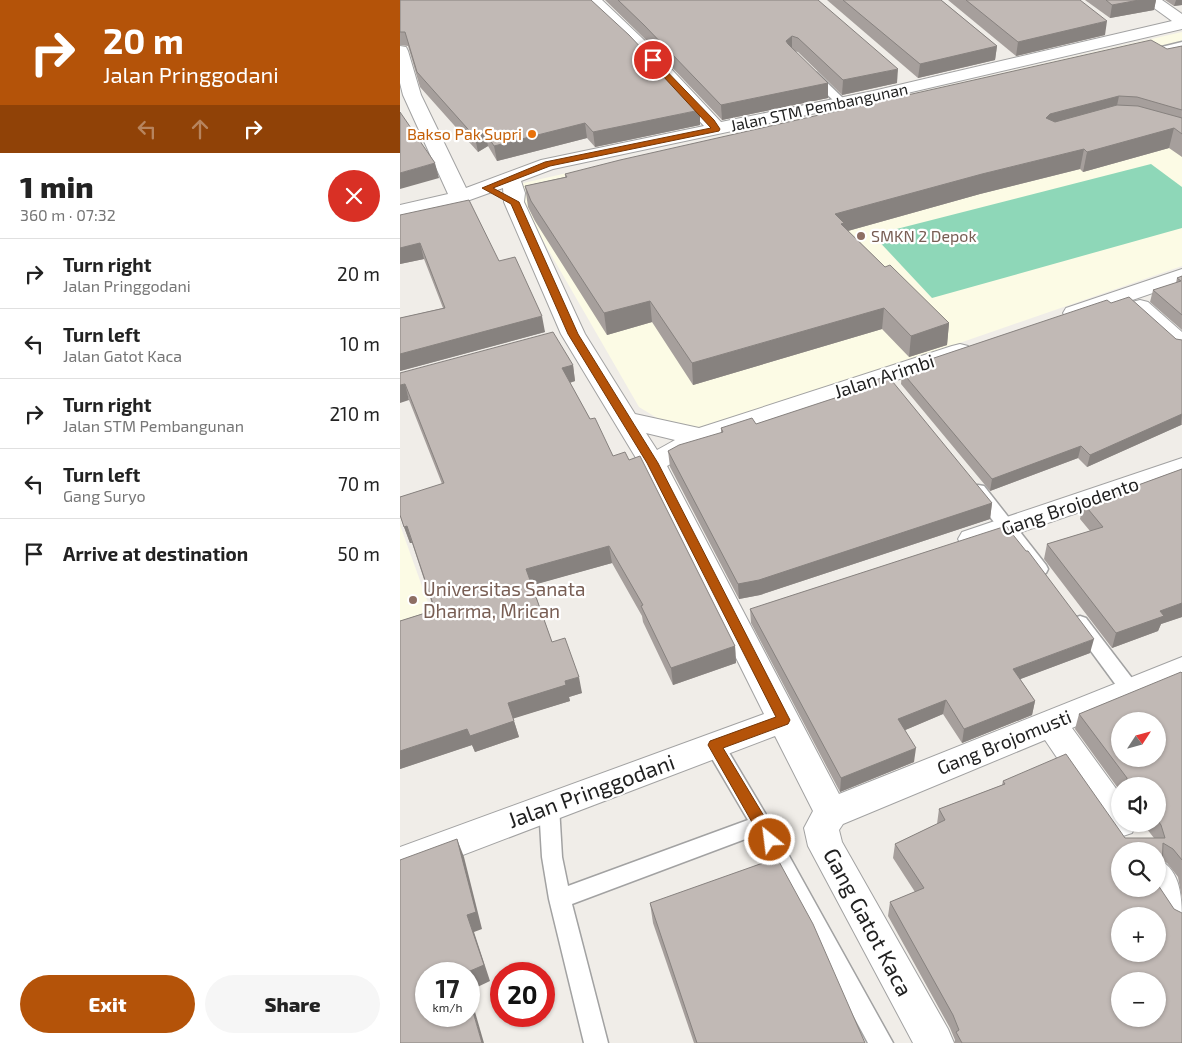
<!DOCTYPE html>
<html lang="en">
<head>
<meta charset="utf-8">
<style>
  body { margin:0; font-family:"Exo 2",sans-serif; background:#f6f6f6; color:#222; height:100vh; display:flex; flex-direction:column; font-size:19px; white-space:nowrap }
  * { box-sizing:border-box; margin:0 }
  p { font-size:16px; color:#767676 }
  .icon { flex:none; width:28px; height:28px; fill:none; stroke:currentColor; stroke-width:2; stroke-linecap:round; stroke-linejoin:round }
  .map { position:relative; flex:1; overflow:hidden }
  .panel { display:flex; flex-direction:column; background:#fff; width:400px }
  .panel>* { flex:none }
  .hud { background:#b45309; color:#fff; overflow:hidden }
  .needle { width:32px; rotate:54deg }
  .fabs { position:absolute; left:711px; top:712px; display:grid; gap:10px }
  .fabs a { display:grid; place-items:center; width:55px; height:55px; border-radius:50%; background:#fff; box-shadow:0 1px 4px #0004; font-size:25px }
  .speed { position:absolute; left:15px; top:962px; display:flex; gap:10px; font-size:25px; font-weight:700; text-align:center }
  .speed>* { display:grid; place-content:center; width:65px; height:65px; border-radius:50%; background:#fff; box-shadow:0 1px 4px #0004; line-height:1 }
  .speed small { font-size:12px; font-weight:400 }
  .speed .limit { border:8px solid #d22; background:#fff; color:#111 }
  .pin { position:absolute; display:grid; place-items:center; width:42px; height:42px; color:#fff; margin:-21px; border:2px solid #fff; border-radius:50%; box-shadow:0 1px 5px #0007 }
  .me { position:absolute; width:55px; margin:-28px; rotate:331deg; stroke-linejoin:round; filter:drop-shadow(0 0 4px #0008) }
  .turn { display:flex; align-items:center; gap:18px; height:105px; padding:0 20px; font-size:22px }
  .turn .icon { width:65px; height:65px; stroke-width:2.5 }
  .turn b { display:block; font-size:35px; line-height:42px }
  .lanes { display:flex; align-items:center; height:48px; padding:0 20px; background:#0003; justify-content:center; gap:25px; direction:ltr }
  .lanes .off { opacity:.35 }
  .round { display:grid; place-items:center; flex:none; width:52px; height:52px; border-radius:26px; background:#f6f6f6 }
  .overview { display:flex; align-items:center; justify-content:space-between; height:85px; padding:0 20px }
  h1 { font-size:30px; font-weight:800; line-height:38px }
  .action { display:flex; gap:10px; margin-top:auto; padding:10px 20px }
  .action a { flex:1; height:58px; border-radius:30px; background:#b45309; color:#fff; font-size:20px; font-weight:800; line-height:58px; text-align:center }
  .action a+a { background:#f6f6f6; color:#222 }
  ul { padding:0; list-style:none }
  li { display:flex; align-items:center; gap:15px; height:70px; padding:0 20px; border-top:1px solid #e0e0e0 }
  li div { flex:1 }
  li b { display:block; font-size:19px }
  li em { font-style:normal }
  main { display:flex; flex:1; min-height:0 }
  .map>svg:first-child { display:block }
  .education { fill:#fcfbe5 }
  .pitch { fill:#8ed7b8 }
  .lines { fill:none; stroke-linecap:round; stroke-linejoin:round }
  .lane-casing { stroke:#a2a2a2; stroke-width:3 }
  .street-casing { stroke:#a2a2a2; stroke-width:2 }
  .lane { fill:#fff; fill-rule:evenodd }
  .street { fill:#fff; fill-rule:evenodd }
  .wall { fill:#a69f9c }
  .shaded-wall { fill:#87827f }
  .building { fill:#c1b9b5; stroke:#87827f; fill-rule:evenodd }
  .route { fill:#b45309; stroke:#753606 }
  .food-dot { fill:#e8710a; stroke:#fff; stroke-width:2 }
  .education-dot { fill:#8d6e63; stroke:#fff; stroke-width:2 }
  .labels { text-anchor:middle; stroke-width:4.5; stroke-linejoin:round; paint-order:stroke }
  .far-street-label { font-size:16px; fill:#212121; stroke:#fff }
  .far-food-label { font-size:16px; fill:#c56008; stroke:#fff; text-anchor:end }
  .far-education-label { font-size:16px; fill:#785e54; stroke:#fff; text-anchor:start }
  .street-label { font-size:19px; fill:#212121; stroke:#fff }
  .education-label { font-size:19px; fill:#785e54; stroke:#fff; text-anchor:start }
  .near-street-label { font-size:22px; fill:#212121; stroke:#fff }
</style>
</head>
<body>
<main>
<section class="panel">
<div class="hud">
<div class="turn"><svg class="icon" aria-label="right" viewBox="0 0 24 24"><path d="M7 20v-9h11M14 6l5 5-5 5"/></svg><div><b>20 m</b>Jalan Pringgodani</div></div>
<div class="lanes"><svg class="icon off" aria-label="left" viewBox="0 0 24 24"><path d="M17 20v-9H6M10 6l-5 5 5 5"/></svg><svg class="icon off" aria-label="ahead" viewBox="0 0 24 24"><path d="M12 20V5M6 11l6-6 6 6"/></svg><svg class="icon" aria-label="right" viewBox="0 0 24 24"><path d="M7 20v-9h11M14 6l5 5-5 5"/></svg></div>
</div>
<div class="overview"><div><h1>1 min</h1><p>360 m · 07:32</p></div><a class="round" style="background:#d93025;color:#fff"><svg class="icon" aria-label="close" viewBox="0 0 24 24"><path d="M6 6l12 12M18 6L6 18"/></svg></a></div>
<ul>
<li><svg class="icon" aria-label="right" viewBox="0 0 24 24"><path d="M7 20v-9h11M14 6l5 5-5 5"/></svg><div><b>Turn right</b><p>Jalan Pringgodani</p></div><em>20 m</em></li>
<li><svg class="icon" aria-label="left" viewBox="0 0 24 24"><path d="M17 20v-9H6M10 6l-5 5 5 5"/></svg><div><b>Turn left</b><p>Jalan Gatot Kaca</p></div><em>10 m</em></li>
<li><svg class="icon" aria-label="right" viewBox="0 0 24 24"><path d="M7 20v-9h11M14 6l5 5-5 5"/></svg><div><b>Turn right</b><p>Jalan STM Pembangunan</p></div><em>210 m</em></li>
<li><svg class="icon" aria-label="left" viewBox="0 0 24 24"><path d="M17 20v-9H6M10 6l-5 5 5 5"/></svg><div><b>Turn left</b><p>Gang Suryo</p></div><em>70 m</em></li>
<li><svg class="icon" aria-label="arrive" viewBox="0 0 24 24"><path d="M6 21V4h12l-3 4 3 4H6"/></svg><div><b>Arrive at destination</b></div><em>50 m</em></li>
</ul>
<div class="action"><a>Exit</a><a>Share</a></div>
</section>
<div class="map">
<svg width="782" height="1043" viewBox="0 0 782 1043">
  <rect width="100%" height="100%" fill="#f0ede8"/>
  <g class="education">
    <path d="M782,32V266L349,416L302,428H283L262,421L239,407L123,206L119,184Z"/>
    <path d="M0,525L54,675L0,696Z"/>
  </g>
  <path class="pitch" d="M751,164L782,187V228L532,298L473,235Z"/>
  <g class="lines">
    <g class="lane-casing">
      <g id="lane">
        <path d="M782,42V48L745,57L740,54L741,52Z"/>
        <path d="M413,72L417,73L446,101L447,103L446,105H438L409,77L408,75L409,73Z"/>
        <path d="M578,485L584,486L646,565L648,569L646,573L640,575L634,573L572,494L570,490L572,486Z"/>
        <path d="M680,616L686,618L738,686L740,691L738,696L731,698L724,696L674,628L671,623L674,618Z"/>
        <path d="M314,737L321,739L368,818L493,1043H468L356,835L172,904L208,1043H184L149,899L142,857L139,806L142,800L149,797L156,800L159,806L162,857L168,886L348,820L304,745L307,739Z"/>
      </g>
    </g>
    <g class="street-casing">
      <g id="street">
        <path d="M186,0H202L244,40L321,122L473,91L772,21L743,0H762L782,14V29L473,101L153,169L121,181L125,193L124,202L185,334L235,414L299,428L552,346L560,344L568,346L572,351L568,356L309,443L267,466L439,794L782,657V682L672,728L720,794V824H736L732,833L720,837L708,833L645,740L443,824L439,830L442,842L548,1029L554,1043H513L408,846L404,828L413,811L375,736L0,879V847L364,714L239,463L161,334L104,202L103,188L67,201L0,217V205L48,194L3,95L0,83V46L6,47L8,51L21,95L66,188L141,160L304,126L232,48L192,10ZM246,433L275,440L257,450Z"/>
        <path d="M782,269V283L674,320L666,318L663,313L666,308Z"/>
        <path d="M740,300L748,302L782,332V351L774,349L732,312L729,307L732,302Z"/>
        <path d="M782,458V477L572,549L562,546L558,539L562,532Z"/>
        <path d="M758,859C782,871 782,899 782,927L769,922L747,889H758Z"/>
      </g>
    </g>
    <use href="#lane" class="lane"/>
    <use href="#street" class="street"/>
  </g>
  <g class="wall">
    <path d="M0,0L300,125L195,147L187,138L97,161L88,146L78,152L20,87L8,46L0,45Z"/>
    <path d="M205,0H418L497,83L442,95L398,52L394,51L428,83V98L322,120L245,39Z"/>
    <path d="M427,0H541L597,46L595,60L518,78Z"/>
    <path d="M548,0H680L705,35L616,56Z"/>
    <path d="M685,0H756L754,10L710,18Z"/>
    <path d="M765,0H782V5L774,6Z"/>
    <path d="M782,46V157L769,148L683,172L680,169L580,194L448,231L485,267L549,323L547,345L509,357L482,329L293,385L252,322L207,335L135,221L128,207L125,186L165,177V174Z"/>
    <path d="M0,215L99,261L145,332L0,371V318L43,308L24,259L0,264Z"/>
    <path d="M782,276V330L750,302L753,290L776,283L777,278Z"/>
    <path d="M711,303L776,339L782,340V425H781L687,467L678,458L590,491L501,384L502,372L524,364L525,361Z"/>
    <path d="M173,365L175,381L170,383L190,419L213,456L229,460L335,646L336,663L273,685L243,622L242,616L212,563L132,585L152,642L182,693L169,697L170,701L113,718L119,737L75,752L72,745L0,769V621L34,610L12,543H10L0,516V497L42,484L9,400L0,373Z"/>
    <path d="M443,390L592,503L590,519L360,595L339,599L270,467L268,451L321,433V428L356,424L443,396Z"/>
    <path d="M782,469V617L761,624L758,631L712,648L644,559L647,544L690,531L680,519L683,503L730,488Z"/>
    <path d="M350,609L690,653L620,679L635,701L632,715L562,743L543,714L505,730L514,762L440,792L351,623Z"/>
    <path d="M782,673V899L778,877L767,863L762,861V873L758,884V851H720L782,1043H554L555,1040L550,1028L488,916L490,902L515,892L493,858L495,844L537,824L539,809L602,785L603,781L725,838H754L743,824H758V786H720V791L675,729L679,714Z"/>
    <path d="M250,903L465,1043H294L253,923Z"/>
  </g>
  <g class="shaded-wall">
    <path d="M739,0H756L754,10L710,18L712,5Z"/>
    <path d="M776,0H782V5L774,6Z"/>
    <path d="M707,21L705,35L616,56L618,42Z"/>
    <path d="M392,36V50L386,54V41Z"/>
    <path d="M597,46L595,60L518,78L520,64Z"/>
    <path d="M498,69L497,83L442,95L443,80Z"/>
    <path d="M428,83V98L322,120L321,105Z"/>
    <path d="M719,96L715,115L647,133L646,118L650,114Z"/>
    <path d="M300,110V125L195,147L193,132Z"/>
    <path d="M185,123L187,138L97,161L94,146Z"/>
    <path d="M774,128L769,148L683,172L687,152Z"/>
    <path d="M85,132L88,146L78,152L75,137Z"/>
    <path d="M684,149L680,169L580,194L444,232L435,214L582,174Z"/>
    <path d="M35,163L39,178L0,189V173Z"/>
    <path d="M20,243L24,259L0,264V248Z"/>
    <path d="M250,301L252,322L207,335L204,313Z"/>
    <path d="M484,308L482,329L293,385L292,363Z"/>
    <path d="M142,316L145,332L0,371V354Z"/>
    <path d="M549,323L547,345L509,357L511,336Z"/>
    <path d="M173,365L175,381L165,384L162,368Z"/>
    <path d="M5,384L9,400L0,403V385Z"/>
    <path d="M782,414L781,425L687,467L690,455Z"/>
    <path d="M681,446L678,458L590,491L592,479Z"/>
    <path d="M592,503L590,519L360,595L339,599L338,584Z"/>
    <path d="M7,526L12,543H10L4,527Z"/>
    <path d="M209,546L212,563L130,586L126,569Z"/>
    <path d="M782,603V617L761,624L758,631L712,648L716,633L760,611Z"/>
    <path d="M694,639L690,653L610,683L613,669Z"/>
    <path d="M335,646L336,663L273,685L271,668Z"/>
    <path d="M179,677L182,693L169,697L170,701L112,719L108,703L165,681Z"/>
    <path d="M546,700L543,714L496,734L498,719Z"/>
    <path d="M635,701L632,715L562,743L564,729Z"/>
    <path d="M114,721L119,737L75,752L72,745L0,769V751L67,729Z"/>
    <path d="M516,748L514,762L440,792L441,778Z"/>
    <path d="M57,839L64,857L82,929L74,932L90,981L69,991L84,1043H82L69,998V974H63L67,915Z"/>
  </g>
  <g class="building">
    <path d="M0,0H191L229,35L300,110L193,132L185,123L94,146L85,132L75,137L17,72L5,32H0Z"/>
    <path d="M218,0H418L498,69L443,80L398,38L392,36L386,41L388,44L428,83L321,105L244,25Z"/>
    <path d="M443,0H541L597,46L520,64Z"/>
    <path d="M566,0H680L707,21L618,42Z"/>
    <path d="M706,0H739L712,5Z"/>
    <path d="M751,40L767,49L782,46V110L737,97L719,96L650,114L646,118L655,122L717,105L738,106L782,118V134L774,128L687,152L684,149L582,174L435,214L444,223L441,224L485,267L490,265L549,323L511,336L484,308L292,363L250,301L204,313L131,201L125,186L167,177L165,174L220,160Z"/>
    <path d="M0,112L35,163L0,173Z"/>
    <path d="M69,200L99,261L115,257L142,316L0,354V318L45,308L20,243L0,248V215Z"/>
    <path d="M782,276V315L753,290L781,281L777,278Z"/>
    <path d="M729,297L776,339L782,340V414L690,455L681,446L592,479L502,372L527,363L525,361L707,300L711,303Z"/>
    <path d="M153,332L173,365L162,368L190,419L195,418L213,456L225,452L229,460L240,456L335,646L271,668L241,606L243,605L209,546L126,569L152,642L165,638L179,677L165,681L166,685L108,703L114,721L70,736L67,729L0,751V621L35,610L7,526L4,527L0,515V497L44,483L5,384L0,385V373Z"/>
    <path d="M488,376L592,503L359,580L338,584L268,451L279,445L323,432L321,428L352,418L356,424L447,394L443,390Z"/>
    <path d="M782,469V603L760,611L764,616L716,633L647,544L703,527L683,503L730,488Z"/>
    <path d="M606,526L626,551H628L694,639L613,669L635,701L564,729L546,700L498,719L516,748L441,778L350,609Z"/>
    <path d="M781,672L782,673V860L773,849L763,843L762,873H758V851H720V889H758V885L774,909L782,913V1043H562L556,1032L559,1030L553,1015L490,902L524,888L495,844L545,820L539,809L605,784L603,781L666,754L725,838H765L761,825L758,821V786H727V778L679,714ZM720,721H758V759H720ZM720,916H758V954H720ZM720,981H758V1019H720Z"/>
    <path d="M57,839L76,912L67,915L84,965L63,974H26V1016H69V998L82,1043H0V860Z"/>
    <path d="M377,858L413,924L465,1043H297L250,903Z"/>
  </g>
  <path class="route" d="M250,59H255L314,120L320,129L319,131L150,166L93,188L119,202L178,334L258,463L390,720L388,724L323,748L376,836L378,840L376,845L370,847L365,845L308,745L310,741L376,717L247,463L168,334L111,204L82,188L145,162L311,128L250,62Z"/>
  <circle class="food-dot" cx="132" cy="134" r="5"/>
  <g class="education-dot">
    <circle cx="461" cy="236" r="5"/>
    <circle cx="13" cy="600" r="5"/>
  </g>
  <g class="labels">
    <g class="far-street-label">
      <text transform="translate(419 107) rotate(-12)" y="6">Jalan STM Pembangunan</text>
    </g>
    <g class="far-food-label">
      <text x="122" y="140">Bakso Pak Supri</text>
    </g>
    <g class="far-education-label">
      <text x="471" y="242">SMKN 2 Depok</text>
    </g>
    <g class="street-label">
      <text transform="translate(484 376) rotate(-18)" y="7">Jalan Arimbi</text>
      <text transform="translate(670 506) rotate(-19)" y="7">Gang Brojodento</text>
      <text transform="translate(604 742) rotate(-22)" y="7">Gang Brojomusti</text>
    </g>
    <g class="education-label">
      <text x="23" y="596">Universitas Sanata<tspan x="23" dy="22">Dharma, Mrican</tspan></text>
    </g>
    <g class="near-street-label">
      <text transform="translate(191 791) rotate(-20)" y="8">Jalan Pringgodani</text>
      <text transform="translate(468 922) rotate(62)" y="8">Gang Gatot Kaca</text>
    </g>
  </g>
</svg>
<div class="fabs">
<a><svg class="needle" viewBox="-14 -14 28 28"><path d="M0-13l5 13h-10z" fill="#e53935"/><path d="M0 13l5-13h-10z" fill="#767676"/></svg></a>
<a><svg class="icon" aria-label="sound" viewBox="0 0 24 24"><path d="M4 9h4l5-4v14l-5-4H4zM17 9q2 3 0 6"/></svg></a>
<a><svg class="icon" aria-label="search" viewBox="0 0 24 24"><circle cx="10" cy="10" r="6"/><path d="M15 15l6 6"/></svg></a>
<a>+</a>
<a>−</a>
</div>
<div class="speed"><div>17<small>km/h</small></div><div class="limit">20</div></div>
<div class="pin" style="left:253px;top:60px;background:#d93025"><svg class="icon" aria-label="arrive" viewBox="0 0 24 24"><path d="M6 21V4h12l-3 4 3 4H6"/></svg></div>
<svg class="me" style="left:370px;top:840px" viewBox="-20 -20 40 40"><circle r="17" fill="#b45309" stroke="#fff" stroke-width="3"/><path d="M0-11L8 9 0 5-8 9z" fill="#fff"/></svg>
</div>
</main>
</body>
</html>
